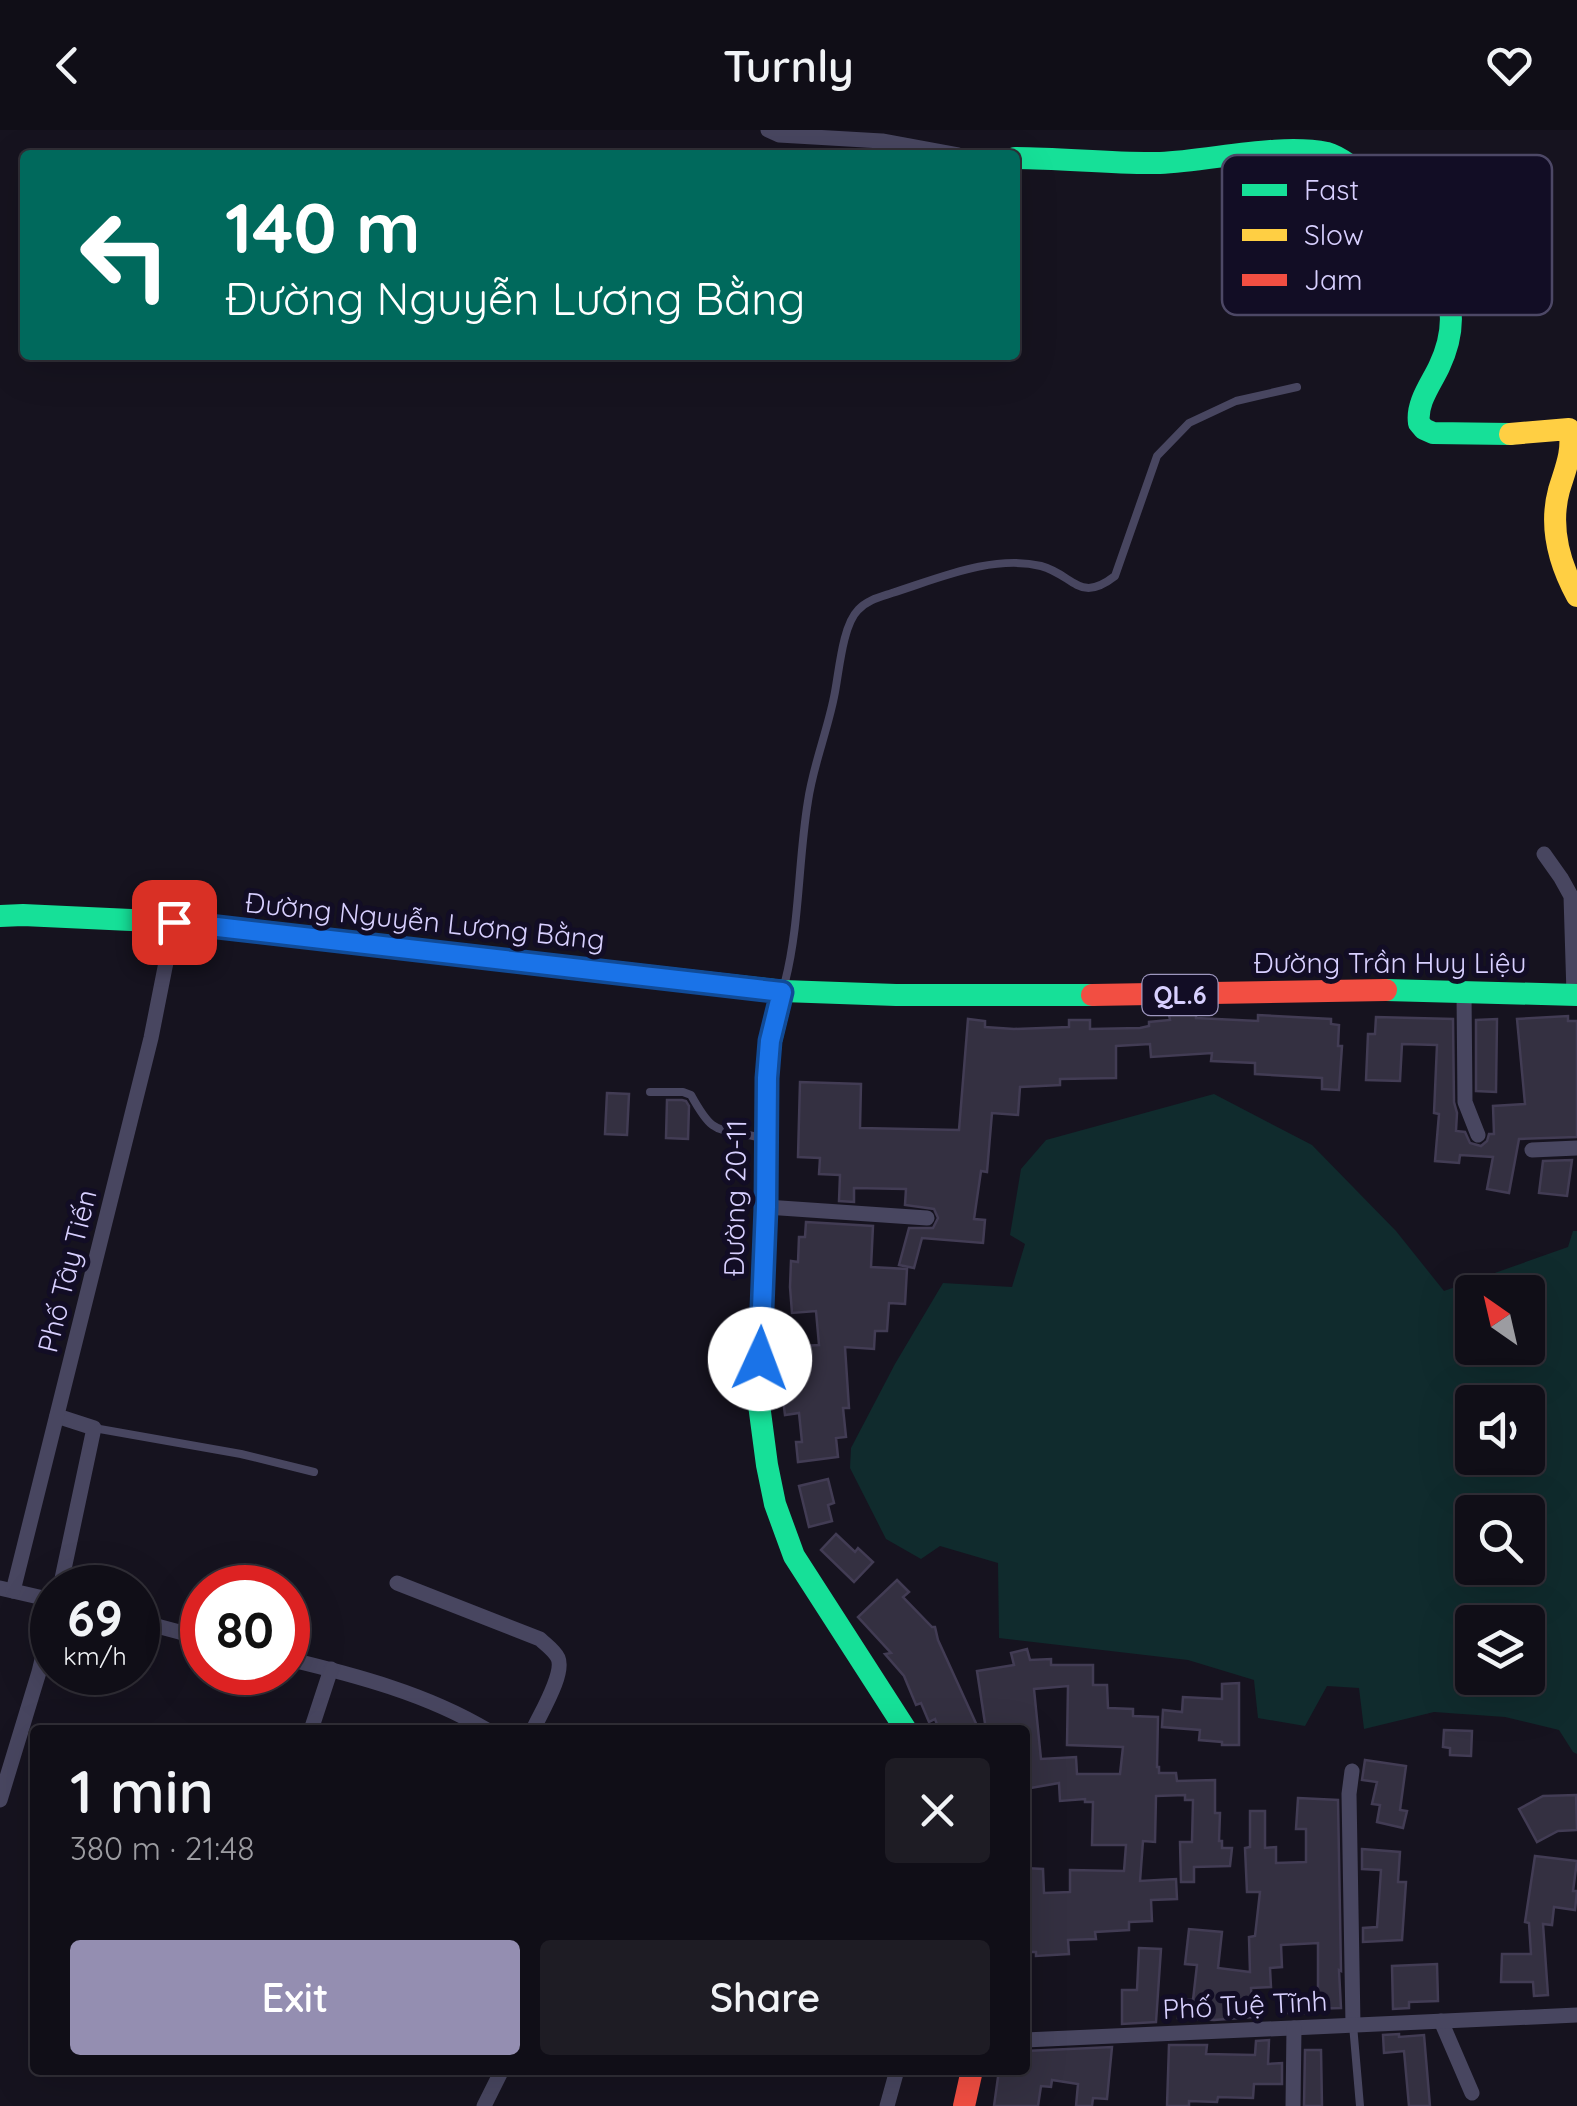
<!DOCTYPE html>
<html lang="en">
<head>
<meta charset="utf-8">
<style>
  body { margin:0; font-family:Quicksand,sans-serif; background:#1e1c24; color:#f1f3f6; height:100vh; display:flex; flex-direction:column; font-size:38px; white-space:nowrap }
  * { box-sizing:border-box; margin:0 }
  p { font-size:32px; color:#9c9ca1 }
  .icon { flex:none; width:55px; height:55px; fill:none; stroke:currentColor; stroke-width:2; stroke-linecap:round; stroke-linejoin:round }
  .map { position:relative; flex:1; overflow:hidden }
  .drawer { position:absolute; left:30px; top:1595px; width:1000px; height:350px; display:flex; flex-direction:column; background:#100e17; border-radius:10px; box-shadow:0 10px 40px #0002,0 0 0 2px #302e36 }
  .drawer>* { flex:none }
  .banner { position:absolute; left:20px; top:20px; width:1000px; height:210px; border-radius:10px; box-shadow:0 10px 40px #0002,0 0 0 2px #302e36; background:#00695c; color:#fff; overflow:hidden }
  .needle { width:65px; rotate:326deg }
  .controls { position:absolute; left:1455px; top:1145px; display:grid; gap:20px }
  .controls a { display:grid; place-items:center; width:90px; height:90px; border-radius:10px; background:#100e17; box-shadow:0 10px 40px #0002,0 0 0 2px #302e36; font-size:50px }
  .speed { position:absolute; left:30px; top:1435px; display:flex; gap:20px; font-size:50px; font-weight:700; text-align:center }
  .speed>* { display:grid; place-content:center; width:130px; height:130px; border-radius:50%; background:#100e17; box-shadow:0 10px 40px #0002,0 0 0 2px #302e36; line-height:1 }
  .speed small { font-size:25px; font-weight:400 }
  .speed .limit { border:15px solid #d22; background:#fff; color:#111 }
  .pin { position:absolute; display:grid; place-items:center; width:85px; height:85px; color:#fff; margin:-42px; border-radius:20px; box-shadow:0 5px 15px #0006 }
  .me { position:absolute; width:110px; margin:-55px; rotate:2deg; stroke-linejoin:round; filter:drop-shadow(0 0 8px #0008) }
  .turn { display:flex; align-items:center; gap:35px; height:210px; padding:0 40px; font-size:45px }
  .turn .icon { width:130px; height:130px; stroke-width:2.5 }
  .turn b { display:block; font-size:70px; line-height:85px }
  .round { display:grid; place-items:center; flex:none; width:105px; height:105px; border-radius:10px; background:#1e1c24 }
  .overview { display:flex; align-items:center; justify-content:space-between; height:170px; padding:0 40px }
  h1 { font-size:60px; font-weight:600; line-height:75px }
  .cta { display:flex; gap:20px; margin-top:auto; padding:20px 40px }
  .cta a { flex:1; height:115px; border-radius:10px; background:#948eb1; color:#fff; font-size:40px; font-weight:600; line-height:115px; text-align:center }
  .cta a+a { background:#1e1c24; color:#f1f3f6 }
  header { display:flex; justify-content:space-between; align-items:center; height:130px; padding:0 40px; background:#100e17; font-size:45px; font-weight:600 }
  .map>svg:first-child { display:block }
  .green { fill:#102b2d; fill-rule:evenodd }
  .building { fill:#343041; stroke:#423c54; stroke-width:2.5; fill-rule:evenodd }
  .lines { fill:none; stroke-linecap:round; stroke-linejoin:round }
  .lane { stroke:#484660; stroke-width:8 }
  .street { stroke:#484660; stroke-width:15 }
  .fast { stroke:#16e098; stroke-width:22 }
  .slow { stroke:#ffcf43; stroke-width:22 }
  .jam { stroke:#f24e42; stroke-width:22 }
  .route-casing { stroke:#114b97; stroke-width:25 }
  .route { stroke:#1a73e8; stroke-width:18 }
  .labels { text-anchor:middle; stroke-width:10; stroke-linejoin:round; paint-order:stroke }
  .shield { fill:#120d25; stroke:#9d96be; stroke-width:2.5 }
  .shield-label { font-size:25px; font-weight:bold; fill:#d8d0ff }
  .street-label { font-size:28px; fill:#d8d0ff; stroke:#120d25 }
  .key { fill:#120d25; stroke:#4d4866; stroke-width:2.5 }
  .key-label { font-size:28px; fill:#d8d0ff }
</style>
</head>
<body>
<header><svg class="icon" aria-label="back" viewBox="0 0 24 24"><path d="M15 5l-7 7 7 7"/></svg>Turnly<svg class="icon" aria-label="heart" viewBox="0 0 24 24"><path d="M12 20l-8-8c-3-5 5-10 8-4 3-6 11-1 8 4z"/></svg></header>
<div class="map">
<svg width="1577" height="1976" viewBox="0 0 1577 1976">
  <rect width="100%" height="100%" fill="#16131f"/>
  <path class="green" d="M1214,964L1312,1015L1396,1101L1444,1161L1568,1117L1573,1101H1577V1624L1573,1622L1559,1600L1505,1587L1434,1582L1364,1599L1359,1558L1327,1556L1305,1596L1258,1588L1254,1550L1188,1530L999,1508L998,1433L940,1416L921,1429L886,1409L850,1338L851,1318L895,1234L943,1153L1012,1157L1025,1114L1010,1105L1021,1039L1046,1010ZM1472,1162H1528V1218H1472ZM1472,1272H1528V1328H1472ZM1472,1382H1528V1438H1472ZM1528,1492V1548H1472V1492Z"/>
  <g class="building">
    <path d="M1196,883V888L1258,891V885L1331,889V894L1339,895L1338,916H1342L1339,960L1322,959V948L1255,944V933L1211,931L1212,923L1151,927L1150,914L1116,916V948L1060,949V955L1020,957L1018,985L992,983L987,1042L981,1041L974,1089L985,1090L983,1113L922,1108L914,1138L899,1135L909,1098H933L938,1088L934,1079L905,1075L906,1059L854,1058V1072L839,1071L840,1045L819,1044L820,1028L798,1027L800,952L861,954L860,998L959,1000L968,889L985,891V897L1014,899L1069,897V890H1090V899L1140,898L1149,896V892L1170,890L1169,885Z"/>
    <path d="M1568,886V891H1577V1007L1519,1009L1509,1063L1487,1059L1493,1027L1460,1025L1459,1033L1435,1031L1439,984L1434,983L1437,915L1402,914L1400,951L1366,950L1368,904H1375L1376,887L1453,889L1454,972L1457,983L1456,1001L1465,1002L1470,1013L1481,1016L1487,1011L1489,1004H1494L1493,976L1525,974L1517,889Z"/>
    <path d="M1497,889L1496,962L1476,961V890Z"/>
    <path d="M607,963L629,964L627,1005L605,1004Z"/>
    <path d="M667,970H682L686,971L689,976L688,1009L666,1008Z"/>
    <path d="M1572,1030L1567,1066L1539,1063L1543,1031Z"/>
    <path d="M806,1092L873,1096L871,1137L907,1139L905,1174L889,1173L887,1201H875L874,1219L845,1217L849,1278H843L846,1307L836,1308L838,1327L798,1332L796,1312H802L799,1283L785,1285L783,1269H787L785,1243L793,1242L792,1228L803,1227L802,1216L819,1215L816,1181L792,1183L790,1157L791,1131L798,1132L799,1107H805Z"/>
    <path d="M828,1349L834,1373L828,1375L832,1391L809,1397L799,1356Z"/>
    <path d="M836,1404L855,1422L858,1418L873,1432L854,1452L821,1420Z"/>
    <path d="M897,1450L909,1462L903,1467L932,1497H935L938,1510L979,1600H939L935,1589L929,1592L921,1573L916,1575L904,1546L885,1524L891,1523L858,1487Z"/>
    <path d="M1027,1519L1030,1530L1051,1529V1535H1093V1555H1107L1108,1578L1133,1579V1586L1158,1587L1157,1637H1159V1643H1176L1177,1651L1215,1650V1683H1220L1219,1711H1222V1718H1232L1230,1736L1194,1737V1752H1181L1180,1712H1192L1193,1670H1185V1665L1156,1666L1155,1712L1143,1711L1140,1751L1176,1749L1177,1769L1151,1770L1152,1791L1129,1792V1800L1095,1802L1096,1809L1068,1810L1069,1824L1036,1826V1822H1025V1738L1043,1739L1044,1763L1070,1762V1740L1124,1741L1126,1715H1092L1093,1672H1085V1669L1060,1671L1059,1653L1025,1659V1600H986L977,1541L1014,1535L1011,1523ZM1068,1556L1067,1615L1123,1617L1120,1644H1077L1076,1627L1041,1629L1034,1559Z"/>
    <path d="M1239,1553V1615H1222V1612L1199,1610L1200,1600L1162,1597L1163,1580L1182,1582L1183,1567L1222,1569V1554Z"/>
    <path d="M1444,1600L1472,1601L1471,1626L1450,1625V1618L1443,1617Z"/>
    <path d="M1365,1630L1406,1636L1400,1680L1407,1681L1403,1698L1377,1692L1380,1675L1372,1674L1377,1652L1362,1650Z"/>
    <path d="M1576,1665L1577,1700L1558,1701L1537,1712L1519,1679L1543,1666Z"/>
    <path d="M1298,1668L1338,1670L1341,1841L1339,1840L1341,1878L1309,1879V1883H1288V1866H1318V1813L1281,1815L1282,1837L1270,1838L1271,1857L1251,1858L1253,1887L1214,1890L1178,1888L1180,1869L1193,1870L1197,1835L1185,1834L1189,1799L1222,1802L1218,1838L1250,1842L1249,1807L1255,1806L1260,1762H1247L1245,1718L1250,1717V1681H1265V1718L1276,1717V1733L1306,1732V1699H1296Z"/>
    <path d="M1362,1719L1400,1722L1398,1752H1406L1402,1810L1363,1812V1798L1377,1797L1381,1740L1362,1739Z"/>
    <path d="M1535,1726L1577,1731L1573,1761H1577L1575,1780L1554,1777L1552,1795L1543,1794L1548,1865L1534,1866L1533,1852H1501L1502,1824H1531L1529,1793L1525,1792Z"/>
    <path d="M1139,1818L1161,1819L1156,1892L1122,1894V1860H1137Z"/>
    <path d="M1437,1834L1438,1871L1409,1872V1878L1393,1879L1392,1836Z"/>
    <path d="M1399,1904V1907L1424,1905L1430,1976H1409L1404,1921L1384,1923L1383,1905Z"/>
    <path d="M1269,1910L1268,1934L1282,1933V1954H1254L1253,1968L1218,1967L1217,1972L1189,1971V1976H1167L1169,1915H1207L1206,1924L1255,1925L1256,1911Z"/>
    <path d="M1112,1917L1107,1969L1093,1968L1092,1976H1076L1078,1954L1052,1950L1051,1957L1041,1956L1038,1976H994L999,1940H1025V1921Z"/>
    <path d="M1305,1920H1321L1322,1976H1304Z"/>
  </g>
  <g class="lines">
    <g class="lane">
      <path d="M785,852C800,793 798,731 808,671C813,636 827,602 834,567C839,544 842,496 858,480C867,470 880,467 892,463C937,449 993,424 1041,436C1074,445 1079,474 1115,446L1157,326L1189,293L1236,271L1297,257"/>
      <path d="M650,962H683L691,965C713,1005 715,998 758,1007"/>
      <path d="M94,1298L241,1324L314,1342"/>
      <path d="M1353,1895L1360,1976"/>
    </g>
    <g class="street">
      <path d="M768,0L779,5L882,11L958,25"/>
      <path d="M1544,724L1561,748L1571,766L1574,864"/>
      <path d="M1464,862L1465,972L1478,1005"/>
      <path d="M1532,1020L1577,1018"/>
      <path d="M766,1077L927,1088"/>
      <path d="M57,1286L94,1298L60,1458"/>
      <path d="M397,1453L540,1509C546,1515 554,1520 558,1528C565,1544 540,1584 533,1600"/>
      <path d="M0,1458L52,1470"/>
      <path d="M13,1461L151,908L174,792"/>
      <path d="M138,1491L202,1508"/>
      <path d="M288,1529C355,1545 427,1564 487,1600"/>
      <path d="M311,1600L331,1539"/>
      <path d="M1352,1641L1349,1664L1353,1895"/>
      <path d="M0,1670L39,1542L52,1488"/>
      <path d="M1441,1891L1472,1963"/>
      <path d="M1025,1910L1577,1885"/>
      <path d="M484,1976L502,1940"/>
      <path d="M887,1976L897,1940"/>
      <path d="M1293,1976L1294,1898"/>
    </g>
    <g class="fast">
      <path d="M1015,28C1063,28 1111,34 1160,33C1210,31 1279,13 1327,23C1339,26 1350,36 1360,42C1402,72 1439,119 1449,171C1454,194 1449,216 1439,237C1431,254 1416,273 1419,293L1424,299L1433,303L1510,304"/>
      <path d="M0,786L23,785L174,792L783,861L896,865H1092"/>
      <path d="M1386,860L1577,865"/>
      <path d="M783,861L771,911L767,948L766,1077L758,1267L767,1335L775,1374L794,1426L906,1600"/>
    </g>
    <path class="slow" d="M1510,304L1569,299C1574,320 1565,340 1559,360C1549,397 1559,433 1577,466"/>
    <g class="jam">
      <path d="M1092,865L1386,860"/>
      <path d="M964,1976L972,1940"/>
    </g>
  </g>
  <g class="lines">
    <g class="route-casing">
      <path id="route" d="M174,792L782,862L770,911L767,948L766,1077L760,1229"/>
    </g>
    <use href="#route" class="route"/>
  </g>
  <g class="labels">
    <rect class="shield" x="1142.5" y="845" width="75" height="40" rx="8"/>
    <g class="shield-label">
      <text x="1180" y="874">QL.6</text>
    </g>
    <g class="street-label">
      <text transform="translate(425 791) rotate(6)" y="10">Đường Nguyễn Lương Bằng</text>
      <text x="1390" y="843">Đường Trần Huy Liệu</text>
      <text transform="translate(735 1068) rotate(-89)" y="10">Đường 20-11</text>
      <text transform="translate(67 1141) rotate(-76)" y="10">Phố Tây Tiến</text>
      <text transform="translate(1245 1875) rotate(-3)" y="10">Phố Tuệ Tĩnh</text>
    </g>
  </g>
  <rect x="1222" y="25" width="330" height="160" rx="15" class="key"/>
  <rect x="1242" y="54" width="45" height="12" fill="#16e098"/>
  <rect x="1242" y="99" width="45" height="12" fill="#ffcf43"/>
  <rect x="1242" y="144" width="45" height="12" fill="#f24e42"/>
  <g class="key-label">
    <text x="1304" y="70">Fast</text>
    <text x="1304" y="115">Slow</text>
    <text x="1304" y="160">Jam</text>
  </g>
</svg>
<div class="controls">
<a><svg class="needle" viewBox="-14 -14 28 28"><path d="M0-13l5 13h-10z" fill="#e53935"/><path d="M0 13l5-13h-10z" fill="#9c9ca1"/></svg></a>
<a><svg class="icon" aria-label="sound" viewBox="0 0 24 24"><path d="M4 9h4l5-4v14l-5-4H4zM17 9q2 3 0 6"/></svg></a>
<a><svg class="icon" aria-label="search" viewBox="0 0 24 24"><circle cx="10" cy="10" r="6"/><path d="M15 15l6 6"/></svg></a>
<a><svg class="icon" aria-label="layers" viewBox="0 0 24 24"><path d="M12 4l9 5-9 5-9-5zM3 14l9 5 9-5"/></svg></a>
</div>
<div class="speed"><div>69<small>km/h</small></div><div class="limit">80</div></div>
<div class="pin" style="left:174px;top:792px;background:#d93025"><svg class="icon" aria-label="arrive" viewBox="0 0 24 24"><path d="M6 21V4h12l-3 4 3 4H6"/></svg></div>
<svg class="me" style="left:760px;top:1229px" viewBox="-20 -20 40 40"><circle r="19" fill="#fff"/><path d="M0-13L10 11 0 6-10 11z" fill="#1a73e8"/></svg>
<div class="banner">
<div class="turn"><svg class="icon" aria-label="left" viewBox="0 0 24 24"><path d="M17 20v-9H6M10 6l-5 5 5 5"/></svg><div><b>140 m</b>Đường Nguyễn Lương Bằng</div></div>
</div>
<section class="drawer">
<div class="overview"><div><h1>1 min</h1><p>380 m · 21:48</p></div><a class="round"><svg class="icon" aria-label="close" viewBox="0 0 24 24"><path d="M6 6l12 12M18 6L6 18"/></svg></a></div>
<div class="cta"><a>Exit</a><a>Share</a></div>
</section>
</div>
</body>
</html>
